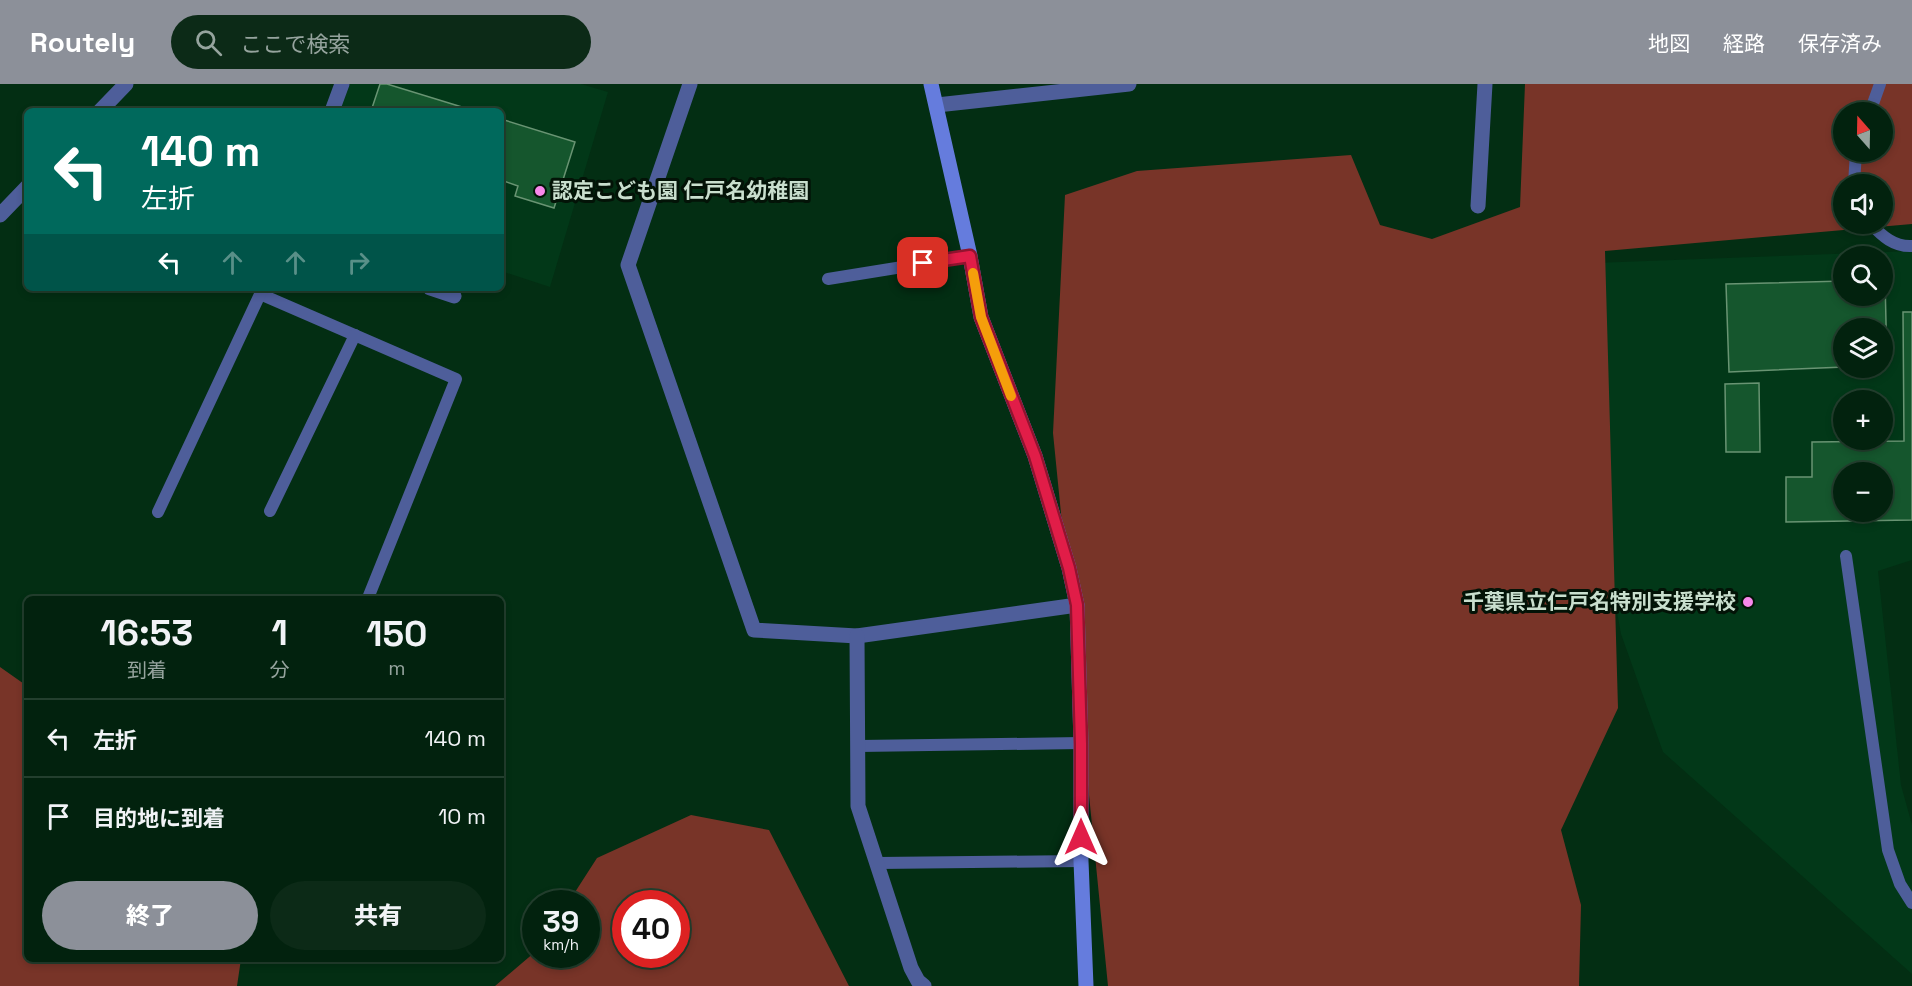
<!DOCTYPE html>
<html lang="ja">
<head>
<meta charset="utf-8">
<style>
  body { margin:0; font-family:"Space Grotesk","Noto Sans JP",sans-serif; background:#0c2a17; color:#f1f3f6; height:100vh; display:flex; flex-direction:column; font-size:22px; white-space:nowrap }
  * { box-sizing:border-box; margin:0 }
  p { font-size:20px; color:#96a49e }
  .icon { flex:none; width:33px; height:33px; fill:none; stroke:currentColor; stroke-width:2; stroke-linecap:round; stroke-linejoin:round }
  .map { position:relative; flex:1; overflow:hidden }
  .details { position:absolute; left:24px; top:512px; width:480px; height:366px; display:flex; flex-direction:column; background:#02220e; border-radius:9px; box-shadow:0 3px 9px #0003,0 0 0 2px #233f2e }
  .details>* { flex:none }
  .guide { position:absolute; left:24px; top:24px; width:480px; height:183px; border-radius:9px; box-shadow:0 3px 9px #0003,0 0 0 2px #233f2e; background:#00695c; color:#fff; overflow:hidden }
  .needle { width:39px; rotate:340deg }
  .controls { position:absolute; left:1833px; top:18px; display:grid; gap:12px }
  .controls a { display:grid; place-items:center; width:60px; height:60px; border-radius:50%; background:#02220e; box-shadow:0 3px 9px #0003,0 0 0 2px #233f2e; font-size:30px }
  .speed { position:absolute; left:522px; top:806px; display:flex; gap:12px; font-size:30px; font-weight:700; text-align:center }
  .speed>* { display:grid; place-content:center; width:78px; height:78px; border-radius:50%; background:#02220e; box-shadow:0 3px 9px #0003,0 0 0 2px #233f2e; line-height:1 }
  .speed small { font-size:15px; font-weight:400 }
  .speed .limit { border:9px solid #d22; background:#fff; color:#111 }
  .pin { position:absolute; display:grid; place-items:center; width:51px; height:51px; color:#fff; margin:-26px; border-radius:12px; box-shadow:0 3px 9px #0006 }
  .me { position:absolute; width:66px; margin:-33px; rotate:0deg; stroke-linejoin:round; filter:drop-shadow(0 0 4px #0008) }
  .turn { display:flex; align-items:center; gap:21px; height:126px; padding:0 18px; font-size:27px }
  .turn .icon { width:78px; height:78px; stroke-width:2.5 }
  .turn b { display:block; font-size:42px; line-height:51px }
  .lanes { display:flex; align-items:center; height:57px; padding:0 18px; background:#0003; justify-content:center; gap:30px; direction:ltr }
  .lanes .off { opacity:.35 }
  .eta { display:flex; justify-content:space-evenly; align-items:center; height:102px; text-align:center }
  .eta b { font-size:36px; font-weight:800; line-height:42px }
  .primary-button { display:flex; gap:12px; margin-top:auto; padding:12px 18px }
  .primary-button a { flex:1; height:69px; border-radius:36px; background:#8c9099; color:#fff; font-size:24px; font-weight:800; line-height:69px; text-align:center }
  .primary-button a+a { background:#0c2a17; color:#f1f3f6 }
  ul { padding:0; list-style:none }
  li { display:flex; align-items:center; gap:18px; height:78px; padding:0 18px; border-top:2px solid #233f2e }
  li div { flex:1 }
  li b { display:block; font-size:22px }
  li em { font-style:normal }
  header { display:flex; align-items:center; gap:36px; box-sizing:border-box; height:84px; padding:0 30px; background:#8c9099; color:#fff }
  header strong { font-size:28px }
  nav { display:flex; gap:33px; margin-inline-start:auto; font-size:21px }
  .search { width:420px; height:54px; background:#0c2a17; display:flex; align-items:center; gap:15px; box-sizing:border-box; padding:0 21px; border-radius:33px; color:#96a49e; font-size:22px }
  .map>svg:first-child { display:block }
  .built { fill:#023818; fill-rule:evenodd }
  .green { fill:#783428; fill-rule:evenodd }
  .building { fill:#15562d; stroke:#699473; stroke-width:1.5; fill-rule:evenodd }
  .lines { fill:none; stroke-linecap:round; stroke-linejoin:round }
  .lane { stroke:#4e5e9a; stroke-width:12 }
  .street { stroke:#4e5e9a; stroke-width:15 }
  .secondary { stroke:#657cdd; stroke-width:15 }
  .route-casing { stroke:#92132f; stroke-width:15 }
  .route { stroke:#e11d48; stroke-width:10 }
  .slow { stroke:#f59e0b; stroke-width:10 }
  .poi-dot { fill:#f888eb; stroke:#031307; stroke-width:2 }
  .labels { text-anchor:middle; stroke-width:6; stroke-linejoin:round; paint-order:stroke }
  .poi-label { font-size:21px; font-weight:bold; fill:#c9dfce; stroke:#031307; text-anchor:start }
</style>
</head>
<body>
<header>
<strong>Routely</strong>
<div class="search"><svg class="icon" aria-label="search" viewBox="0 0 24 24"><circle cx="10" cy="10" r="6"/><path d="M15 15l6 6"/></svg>ここで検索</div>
<nav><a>地図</a><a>経路</a><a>保存済み</a></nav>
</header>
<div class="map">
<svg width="1912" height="902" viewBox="0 0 1912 902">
  <rect width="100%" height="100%" fill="#032e13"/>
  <g class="built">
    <path d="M350,0H581L608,8L550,203L501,187V27H340Z"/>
    <path d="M1912,167V476L1878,487L1901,701L1912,741V890L1663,668L1621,550L1601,441L1594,179ZM1844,172H1882V212H1844ZM1844,244H1882V284H1844ZM1844,316H1882V356H1844ZM1844,388H1882V428H1844Z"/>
  </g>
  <g class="green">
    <path d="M1525,0H1912V140L1605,167L1618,624L1561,746L1581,821L1579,902H1108L1053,349L1065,111L1137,87L1351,71L1380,141L1432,155L1520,123ZM1844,28H1882V68H1844ZM1844,100H1882V140H1844Z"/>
    <path d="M0,583L27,602V874L241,875L237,902H0Z"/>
    <path d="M691,731L769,746L849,902H495L535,868L536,870H586V819H568L597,774ZM626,819H676V870H626Z"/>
  </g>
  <g class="building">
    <path d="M380,0H387L475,27H371Z"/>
    <path d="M501,35L575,58L554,124L515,112L518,102L501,96Z"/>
    <path d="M1882,195H1885L1887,282H1882V244H1844V283L1729,288L1726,200L1844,197V212H1882Z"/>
    <path d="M1903,228H1912V436L1786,438V393H1812V358L1904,357ZM1844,388H1882V428H1844Z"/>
    <path d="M1759,299L1760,368H1726L1725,300Z"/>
  </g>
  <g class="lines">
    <g class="lane">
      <path d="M1870,28L1880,0"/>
      <path d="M1854,100L1856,68"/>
      <path d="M1871,140C1882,152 1894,163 1912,162"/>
      <path d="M828,195L970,172"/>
      <path d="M260,210L456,295L368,514"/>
      <path d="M270,427L355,251"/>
      <path d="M158,428L263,204"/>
      <path d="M1846,472L1888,766L1900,800L1912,819"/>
      <path d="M859,662L1081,659"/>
      <path d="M878,779L1081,777"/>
    </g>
    <g class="street">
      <path d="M690,0L628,181L754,546L857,552L1077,521"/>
      <path d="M937,21L1129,0"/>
      <path d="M100,27L126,0"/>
      <path d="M332,27L342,0"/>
      <path d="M1478,122L1485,0"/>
      <path d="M0,131L27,103"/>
      <path d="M430,204L454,212"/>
      <path d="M857,552L858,722L911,884L918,897L924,902"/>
    </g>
    <path class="secondary" d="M931,0L970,172L981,233L1035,372L1069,484L1077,521L1081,659V777L1086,902"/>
  </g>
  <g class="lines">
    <g class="route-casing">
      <path id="route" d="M923,179L970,172L981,233L1035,372L1069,484L1077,521L1081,660V753"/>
    </g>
    <use href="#route" class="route"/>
    <path class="slow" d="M973,189L981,233L1011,312"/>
  </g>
  <g class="poi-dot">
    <circle cx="540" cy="107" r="6"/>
    <circle cx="1748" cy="518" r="6"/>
  </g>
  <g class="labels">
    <g class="poi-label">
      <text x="552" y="114">認定こども園 仁戸名幼稚園</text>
      <text x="1736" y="525" text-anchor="end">千葉県立仁戸名特別支援学校</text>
    </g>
  </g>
</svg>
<div class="controls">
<a><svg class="needle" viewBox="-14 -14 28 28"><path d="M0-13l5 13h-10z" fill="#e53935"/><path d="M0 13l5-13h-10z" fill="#96a49e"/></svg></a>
<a><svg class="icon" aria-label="sound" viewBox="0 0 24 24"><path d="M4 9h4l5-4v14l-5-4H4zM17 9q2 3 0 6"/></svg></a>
<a><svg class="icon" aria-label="search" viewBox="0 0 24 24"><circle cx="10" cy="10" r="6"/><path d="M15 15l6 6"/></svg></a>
<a><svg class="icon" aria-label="layers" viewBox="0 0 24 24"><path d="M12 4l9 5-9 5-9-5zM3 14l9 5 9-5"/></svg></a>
<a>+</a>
<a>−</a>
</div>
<div class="speed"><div>39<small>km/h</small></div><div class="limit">40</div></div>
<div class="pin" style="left:923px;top:179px;background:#d93025"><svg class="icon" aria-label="arrive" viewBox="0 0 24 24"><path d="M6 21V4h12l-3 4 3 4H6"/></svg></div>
<svg class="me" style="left:1081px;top:753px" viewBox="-20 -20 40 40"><path d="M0-17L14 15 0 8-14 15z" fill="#e11d48" stroke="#fff" stroke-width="4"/></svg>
<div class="guide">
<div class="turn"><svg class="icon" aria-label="left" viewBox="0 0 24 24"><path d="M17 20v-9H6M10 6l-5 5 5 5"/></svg><div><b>140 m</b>左折</div></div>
<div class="lanes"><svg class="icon" aria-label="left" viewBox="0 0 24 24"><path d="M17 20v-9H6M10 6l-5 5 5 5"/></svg><svg class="icon off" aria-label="ahead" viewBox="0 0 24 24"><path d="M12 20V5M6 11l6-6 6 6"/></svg><svg class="icon off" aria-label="ahead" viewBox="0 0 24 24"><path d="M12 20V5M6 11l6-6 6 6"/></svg><svg class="icon off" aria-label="right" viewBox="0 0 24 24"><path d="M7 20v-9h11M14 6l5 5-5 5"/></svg></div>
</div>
<section class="details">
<div class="eta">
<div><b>16:53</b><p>到着</p></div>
<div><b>1</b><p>分</p></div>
<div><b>150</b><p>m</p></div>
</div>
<ul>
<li><svg class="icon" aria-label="left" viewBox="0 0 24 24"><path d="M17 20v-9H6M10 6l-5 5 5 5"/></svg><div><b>左折</b></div><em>140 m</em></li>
<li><svg class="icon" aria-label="arrive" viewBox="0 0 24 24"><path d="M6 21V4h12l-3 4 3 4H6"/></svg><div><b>目的地に到着</b></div><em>10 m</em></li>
</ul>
<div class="primary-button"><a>終了</a><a>共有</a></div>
</section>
</div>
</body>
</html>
